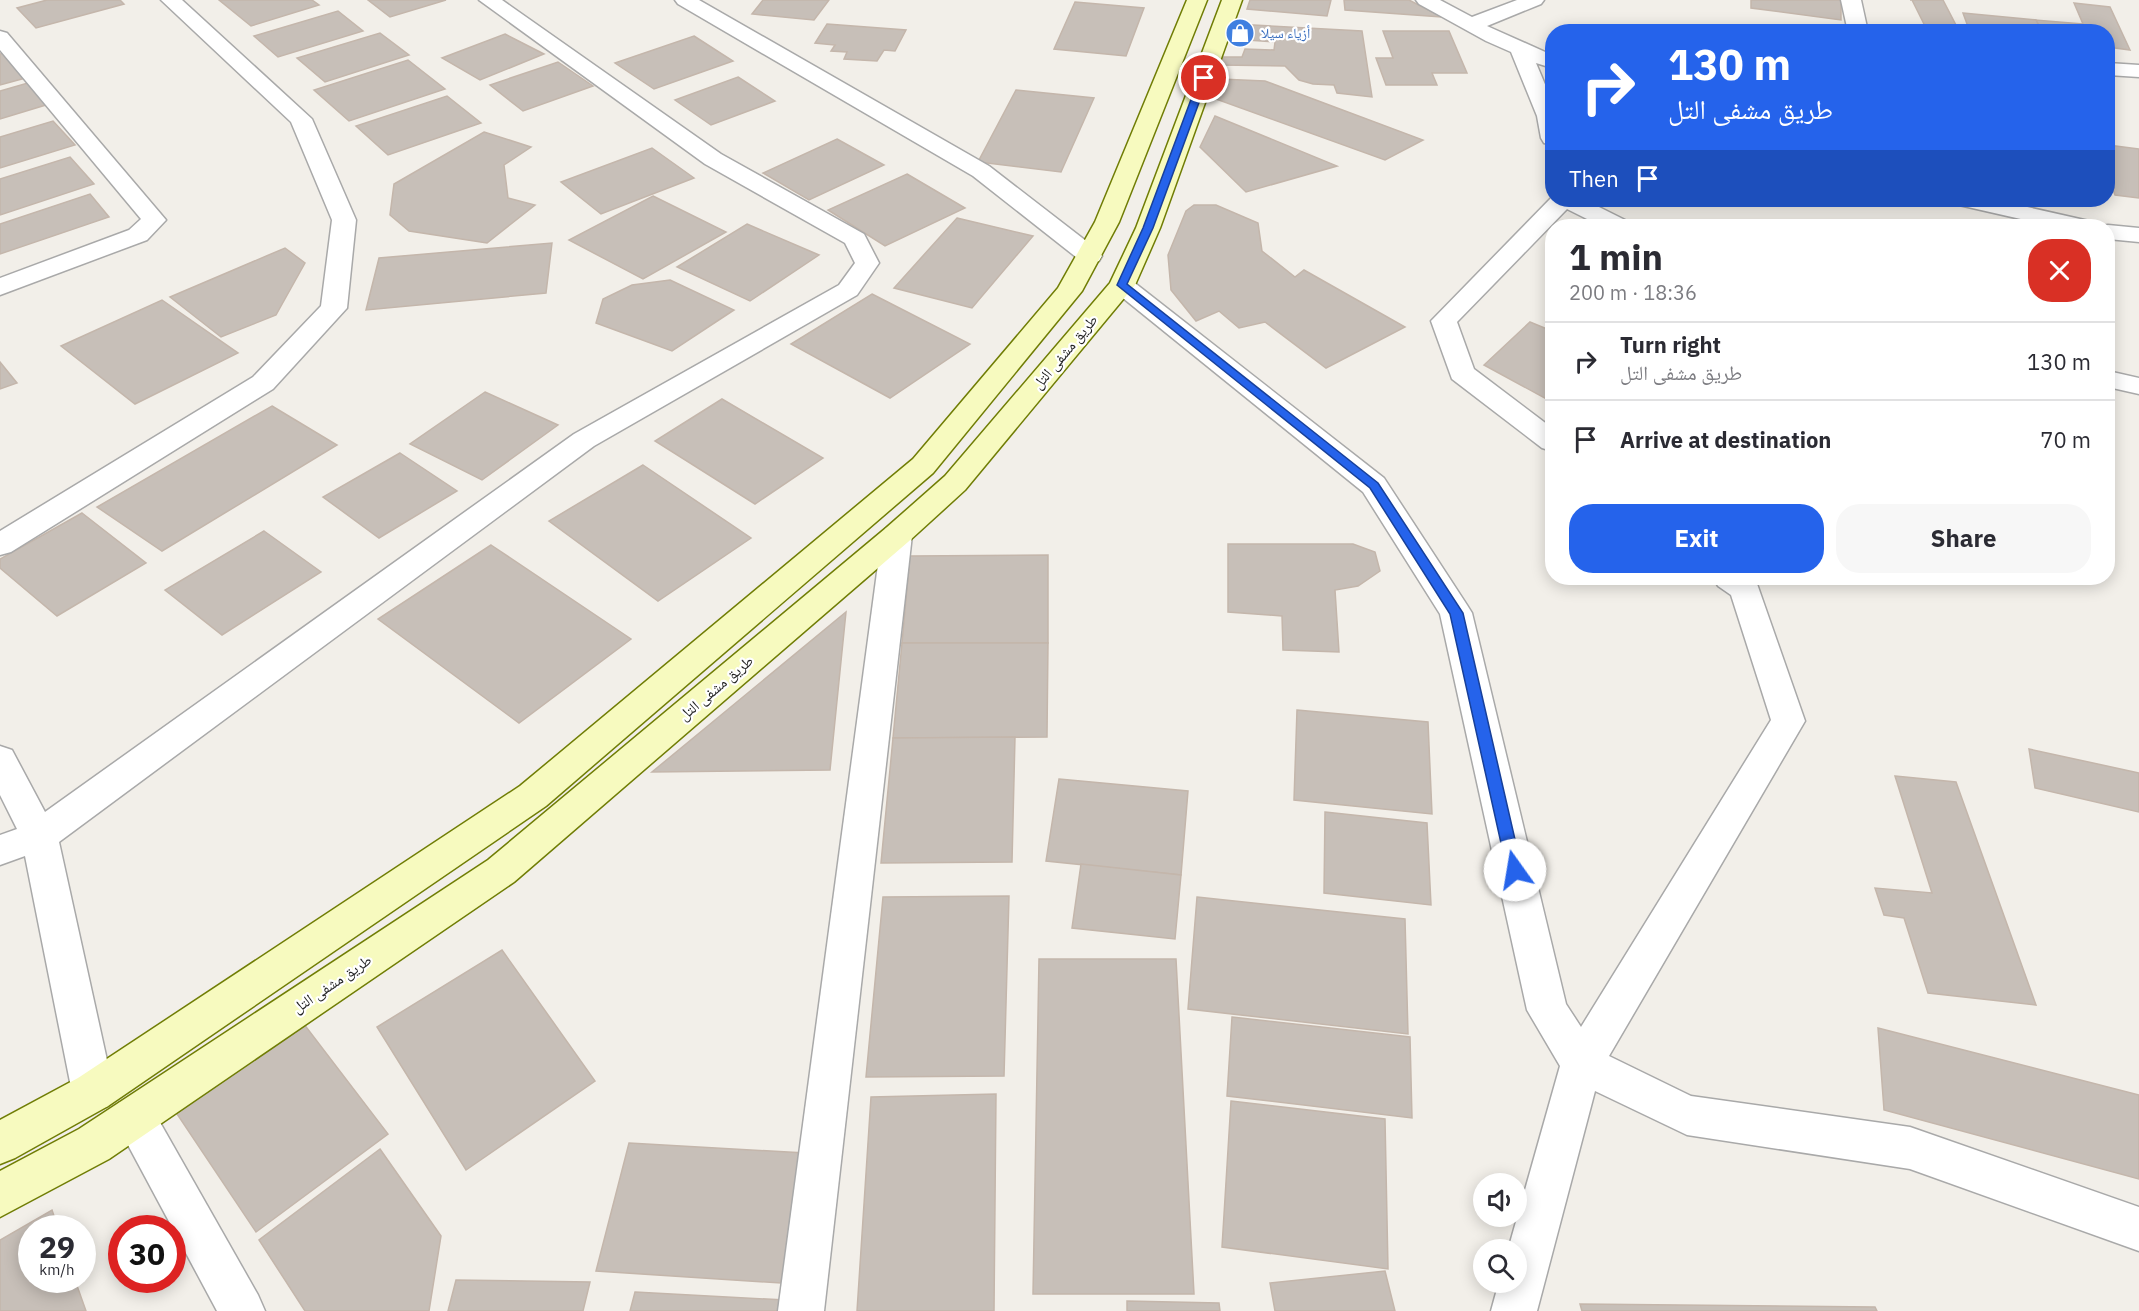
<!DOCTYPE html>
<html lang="en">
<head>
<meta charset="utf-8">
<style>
  body { margin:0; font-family:"IBM Plex Sans","Noto Naskh Arabic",sans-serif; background:#f7f7f7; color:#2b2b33; height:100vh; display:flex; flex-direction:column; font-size:22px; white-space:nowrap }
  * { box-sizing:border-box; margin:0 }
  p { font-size:20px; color:#7c7c81 }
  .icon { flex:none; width:33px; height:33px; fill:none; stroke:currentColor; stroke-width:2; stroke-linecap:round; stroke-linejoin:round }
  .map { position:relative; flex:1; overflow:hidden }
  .sheet { position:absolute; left:1545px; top:219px; width:570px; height:366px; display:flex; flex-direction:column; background:#fff; border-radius:24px; box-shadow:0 3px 15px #0003 }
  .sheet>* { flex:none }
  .top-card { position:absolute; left:1545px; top:24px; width:570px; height:183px; border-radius:24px; box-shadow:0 3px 15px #0003; background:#2563eb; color:#fff; overflow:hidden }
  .buttons { position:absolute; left:1473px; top:1173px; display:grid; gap:12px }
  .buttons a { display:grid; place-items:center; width:54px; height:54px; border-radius:50%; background:#fff; box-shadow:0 3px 15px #0003; font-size:30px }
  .speed { position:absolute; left:18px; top:1215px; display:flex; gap:12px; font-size:30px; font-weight:700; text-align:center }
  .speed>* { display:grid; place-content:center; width:78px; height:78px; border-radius:50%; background:#fff; box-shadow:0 3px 15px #0003; line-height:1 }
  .speed small { font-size:15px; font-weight:400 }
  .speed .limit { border:9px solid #d22; background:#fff; color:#111 }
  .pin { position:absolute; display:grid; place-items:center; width:51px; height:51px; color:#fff; margin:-26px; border:3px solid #fff; border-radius:50%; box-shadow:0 2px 6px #0007 }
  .me { position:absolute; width:66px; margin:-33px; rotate:347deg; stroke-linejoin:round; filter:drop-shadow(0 0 4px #0008) }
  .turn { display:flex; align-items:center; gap:21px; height:126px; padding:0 24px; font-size:27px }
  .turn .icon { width:78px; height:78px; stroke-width:2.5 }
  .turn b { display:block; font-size:42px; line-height:51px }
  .then { display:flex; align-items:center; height:57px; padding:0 24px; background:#0003; gap:12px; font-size:22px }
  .round { display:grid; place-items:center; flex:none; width:63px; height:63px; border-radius:24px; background:#f7f7f7 }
  .overview { display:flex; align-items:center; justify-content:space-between; height:102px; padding:0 24px }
  h1 { font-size:36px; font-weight:700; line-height:45px }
  .primary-button { display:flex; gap:12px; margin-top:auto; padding:12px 24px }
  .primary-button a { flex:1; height:69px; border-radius:24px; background:#2563eb; color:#fff; font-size:24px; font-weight:700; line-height:69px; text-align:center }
  .primary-button a+a { background:#f7f7f7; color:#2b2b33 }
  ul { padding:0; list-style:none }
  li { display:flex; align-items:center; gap:18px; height:78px; padding:0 24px; border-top:2px solid #e1e1e2 }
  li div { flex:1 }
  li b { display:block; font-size:22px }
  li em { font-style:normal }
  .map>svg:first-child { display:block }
  .building { fill:#c7bfb8; stroke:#c4b6ab; stroke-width:1.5 }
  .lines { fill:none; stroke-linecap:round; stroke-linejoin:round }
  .street-casing { stroke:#a9a9a9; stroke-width:3 }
  .secondary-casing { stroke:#707d05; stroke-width:3 }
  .street { fill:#fff; fill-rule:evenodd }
  .secondary { fill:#f7fabf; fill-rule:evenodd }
  .route { fill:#2563eb; stroke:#184099; stroke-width:1.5 }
  .labels { text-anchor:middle; stroke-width:4.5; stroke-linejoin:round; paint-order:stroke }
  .far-shop-label { font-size:14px; fill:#366cbe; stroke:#fff; text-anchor:start }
  .street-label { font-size:15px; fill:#222; stroke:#fff }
</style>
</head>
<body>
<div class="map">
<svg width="2139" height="1311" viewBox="0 0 2139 1311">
  <rect width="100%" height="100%" fill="#f2efe9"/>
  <g class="building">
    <path d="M47,0H120L124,4L36,28L17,8Z"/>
    <path d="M219,0H312L319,5L251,26Z"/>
    <path d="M368,0H446L390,17Z"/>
    <path d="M763,0H829L814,20L752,14Z"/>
    <path d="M1250,0H1331L1327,16L1247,9Z"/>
    <path d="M1344,0H1409L1442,17L1345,10Z"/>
    <path d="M1751,0H1841V20L1751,8Z"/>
    <path d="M1910,0H1943L1959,31L1926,28L1912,0Z"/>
    <path d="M1075,2L1144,8L1126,56L1054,49Z"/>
    <path d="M2074,3L2110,7L2130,50L2108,47V32H2042L2036,20L2083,24Z"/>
    <path d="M338,11L363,31L278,57L254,36Z"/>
    <path d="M1963,13L2036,20L2042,32H1970Z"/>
    <path d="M827,24L906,30L895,51L884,50L877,61L844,59L847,52L831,51L835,45L815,43Z"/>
    <path d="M1235,24L1362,31L1372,97L1337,93L1334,85L1313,84L1299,80L1285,66L1221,65L1223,57H1242L1245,49L1274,50L1275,42L1233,39Z"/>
    <path d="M1664,26L1744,29L1745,32H1667Z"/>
    <path d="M1383,31H1449L1467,73H1432L1437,85H1386L1376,58H1393Z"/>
    <path d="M380,33L409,55L325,82L297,58Z"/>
    <path d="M505,34L544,54L480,80L442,58Z"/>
    <path d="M694,36L733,61L654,89L615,63Z"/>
    <path d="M7,52L29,77L0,85V54Z"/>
    <path d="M408,60L445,89L349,121L314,90Z"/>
    <path d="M558,62L593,86L523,111L490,85Z"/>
    <path d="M738,77L775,101L711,125L675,100Z"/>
    <path d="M1220,79L1265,81L1423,140L1385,160L1216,99Z"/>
    <path d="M31,82L49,104L0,119V91Z"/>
    <path d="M1016,90L1094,98L1061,172L978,162Z"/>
    <path d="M447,96L481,123L388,155L356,126Z"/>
    <path d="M1215,116L1337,166L1246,192L1200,147Z"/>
    <path d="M53,121L75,145L0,168V137Z"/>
    <path d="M484,132L531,147L504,165L508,198L535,205L487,243L409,231L390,215L394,184Z"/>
    <path d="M837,139L884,165L809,200L763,173Z"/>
    <path d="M2108,145L2139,149V198L2115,195L2108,175Z"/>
    <path d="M652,148L694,178L601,214L561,182Z"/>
    <path d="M70,157L94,184L0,215V179Z"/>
    <path d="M907,174L965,208L885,246L828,210Z"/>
    <path d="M90,194L109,217L0,254V224Z"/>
    <path d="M653,196L726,232L643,279L569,240Z"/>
    <path d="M1194,205H1216L1258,223L1262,251L1295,277L1304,270L1405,327L1326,368L1265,322L1239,328L1219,311L1196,321L1171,290L1168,255L1186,211Z"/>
    <path d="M957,218L1033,236L972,308L894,288Z"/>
    <path d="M747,224L819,255L750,301L677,267Z"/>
    <path d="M552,243L546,293L366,310L379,258Z"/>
    <path d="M285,248L305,263L276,315L221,337L170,297Z"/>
    <path d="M670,280L734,310L672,351L596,323L603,299L632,285Z"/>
    <path d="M872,294L970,344L890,398L791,344Z"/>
    <path d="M162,300L238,353L135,404L61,346Z"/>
    <path d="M1530,322L1552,331V402L1484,365Z"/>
    <path d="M0,362L17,383L0,389Z"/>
    <path d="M485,392L558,425L482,480L410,444Z"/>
    <path d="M722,399L823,458L755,504L655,441Z"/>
    <path d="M272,406L337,445L162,551L97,507Z"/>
    <path d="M400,453L457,491L379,538L323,497Z"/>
    <path d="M643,465L751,538L658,601L549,521Z"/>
    <path d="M82,513L146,563L57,616L0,568V559Z"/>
    <path d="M264,531L321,572L222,635L165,590Z"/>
    <path d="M1228,544H1353L1375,552L1380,571L1358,586L1335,590L1339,652L1283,650L1282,616L1228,612Z"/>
    <path d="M491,545L631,639L519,723L378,619Z"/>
    <path d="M1048,555V643H902L910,556Z"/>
    <path d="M846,612L830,770L652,772Z"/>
    <path d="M902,643H1048L1047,737L893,738Z"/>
    <path d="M1297,710L1428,722L1432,814L1294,800Z"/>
    <path d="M1015,737L1012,862L881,863L893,738Z"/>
    <path d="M2029,749L2139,773V812L2035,788Z"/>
    <path d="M1895,776L1956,782L2036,1005L1928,993L1904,918L1884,915L1875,888L1932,893Z"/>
    <path d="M1059,779L1188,791L1181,875L1046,861Z"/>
    <path d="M1325,812L1427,823L1431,905L1324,893Z"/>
    <path d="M1081,864L1181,875L1175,939L1072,928Z"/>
    <path d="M1009,896L1004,1076L866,1077L883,897Z"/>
    <path d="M1197,897L1405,919L1408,1034L1188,1009Z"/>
    <path d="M502,950L595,1081L466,1170L377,1027Z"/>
    <path d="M1039,959H1176L1194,1294H1033Z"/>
    <path d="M297,1015L388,1134L256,1232L169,1102Z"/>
    <path d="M1232,1017L1410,1037L1412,1118L1227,1096Z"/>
    <path d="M1878,1028L2139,1095V1179L1884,1110Z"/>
    <path d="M996,1094L994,1311H857L871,1097Z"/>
    <path d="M1231,1101L1385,1119L1388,1269L1222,1247Z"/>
    <path d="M629,1143L805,1153L781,1283L596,1271Z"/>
    <path d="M380,1149L441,1236L429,1311H305L259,1240Z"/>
    <path d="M52,1210L58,1228H32V1280H75L86,1311H0V1240Z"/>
    <path d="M1385,1271L1395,1311H1275L1270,1283Z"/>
    <path d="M456,1280L590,1282L583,1311H448Z"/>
    <path d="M635,1292L785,1300L783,1311H630Z"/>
    <path d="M1127,1301L1219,1303L1220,1311H1127Z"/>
    <path d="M1580,1304L1875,1307L1877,1311H1582Z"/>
  </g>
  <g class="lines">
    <g class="street-casing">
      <g id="street">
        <path d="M161,0H182L312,119L356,220L347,308L273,389L11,552L0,555V531L253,377L321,306L332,220L291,122Z"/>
        <path d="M479,0H502L721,154L864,234L879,263L857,295L594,446L59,842L114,1092L108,1106L93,1112L78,1106L72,1092L25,856L0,865V835L17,829L0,795V746L12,750L45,812L574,434L839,285L855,263L845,243L705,164Z"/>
        <path d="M675,0H699L989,166L1099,251L1102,256L1099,261L1090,263L1081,261L973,176L678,4Z"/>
        <path d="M1416,0H1440L1472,17L1517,0H1544L1541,4L1487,26L1552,55V68L1536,63L1552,101V145L1544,143L1541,138L1537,116L1511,52L1486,41L1419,4Z"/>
        <path d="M1841,0H1861L1868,32H1848Z"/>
        <path d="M0,31L7,33L166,220L147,240L0,295V278L129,230L141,219L0,50Z"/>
        <path d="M2108,63L2139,65V77L2108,75Z"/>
        <path d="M1552,197V200H1585L1627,221L1630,226H1601L1567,209L1457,322L1474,369L1552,428V451L1542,448L1452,379L1431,321Z"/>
        <path d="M1955,200H1996L2089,221L2092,226H2051L1959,205Z"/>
        <path d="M2108,225L2139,228V242L2108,239V226H2101Z"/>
        <path d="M1122,277L1131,280L1384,478L1467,605L1472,613L1566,1004L1581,1027L1771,720L1731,595L1718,586L1713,578H1751L1756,581L1805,721L1609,1056L1691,1096L1910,1127L2139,1207V1251L1910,1169L1687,1135L1595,1091L1537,1311H1491L1499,1282H1516V1250H1508L1560,1066L1527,1010L1440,614L1363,492L1113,290L1109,285L1113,280Z"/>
        <path d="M2108,371L2139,378V394L2108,387Z"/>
        <path d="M897,525L908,528L912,535L824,1311H778L882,535L886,528Z"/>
        <path d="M134,1097L149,1103L258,1295L265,1311H217L113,1117L119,1103Z"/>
      </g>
    </g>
    <g class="secondary-casing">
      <g id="secondary">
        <path d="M1187,0H1207L1119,222L1082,291L933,473L546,806L108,1106L15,1158L0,1164V1120L78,1078L520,786L913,459L1058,288L1095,222Z"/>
        <path d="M1222,0H1242L1160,228L1135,285L965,490L908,542L514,882L109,1159L0,1217V1171L79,1129L488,860L886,528L945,476L1110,283L1136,228Z"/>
      </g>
    </g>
    <use href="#street" class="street"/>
    <use href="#secondary" class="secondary"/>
  </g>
  <path class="route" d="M1204,76L1208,78L1153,228L1127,284L1378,483L1463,613L1522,870L1520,874L1515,876L1509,874L1507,870L1450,614L1370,488L1117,285L1143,228L1199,78Z"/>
  <defs>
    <g id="shop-disc" transform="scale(1.5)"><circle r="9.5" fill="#3f7fe0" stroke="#fff"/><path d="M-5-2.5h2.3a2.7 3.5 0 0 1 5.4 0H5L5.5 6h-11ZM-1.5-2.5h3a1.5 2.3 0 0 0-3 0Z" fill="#fff"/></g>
  </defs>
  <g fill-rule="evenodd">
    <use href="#shop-disc" x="1240" y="33"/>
  </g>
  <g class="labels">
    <g class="far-shop-label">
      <text x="1261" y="38">أزياء سيلا</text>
    </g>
    <g class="street-label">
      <text transform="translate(1065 352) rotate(-50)" y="5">طريق مشفى التل</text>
      <text transform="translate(716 688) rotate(-40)" y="5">طريق مشفى التل</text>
      <text transform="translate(332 984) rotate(-34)" y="5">طريق مشفى التل</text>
    </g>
  </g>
</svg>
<div class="buttons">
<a><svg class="icon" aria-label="sound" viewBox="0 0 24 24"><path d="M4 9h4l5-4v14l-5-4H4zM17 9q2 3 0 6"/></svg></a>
<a><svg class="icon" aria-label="search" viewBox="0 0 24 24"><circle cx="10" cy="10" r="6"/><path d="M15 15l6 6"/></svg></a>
</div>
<div class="speed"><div>29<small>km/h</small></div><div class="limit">30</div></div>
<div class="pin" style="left:1204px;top:78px;background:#d93025"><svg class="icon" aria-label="arrive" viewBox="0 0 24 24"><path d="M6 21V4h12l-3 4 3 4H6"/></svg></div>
<svg class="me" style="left:1515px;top:870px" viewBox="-20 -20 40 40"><circle r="19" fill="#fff"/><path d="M0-13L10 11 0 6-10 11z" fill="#2563eb"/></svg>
<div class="top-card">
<div class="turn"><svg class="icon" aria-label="right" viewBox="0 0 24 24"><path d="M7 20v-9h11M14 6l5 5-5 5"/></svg><div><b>130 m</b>طريق مشفى التل</div></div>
<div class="then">Then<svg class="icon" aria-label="arrive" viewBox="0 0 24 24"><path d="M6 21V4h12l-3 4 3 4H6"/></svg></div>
</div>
<section class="sheet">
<div class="overview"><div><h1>1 min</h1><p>200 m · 18:36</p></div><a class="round" style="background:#d93025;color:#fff"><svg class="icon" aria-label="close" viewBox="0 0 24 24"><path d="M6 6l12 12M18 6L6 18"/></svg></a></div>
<ul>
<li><svg class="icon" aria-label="right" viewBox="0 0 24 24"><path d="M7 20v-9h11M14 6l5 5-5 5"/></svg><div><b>Turn right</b><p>طريق مشفى التل</p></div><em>130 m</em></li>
<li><svg class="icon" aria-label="arrive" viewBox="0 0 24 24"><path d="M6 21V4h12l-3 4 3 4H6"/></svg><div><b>Arrive at destination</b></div><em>70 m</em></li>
</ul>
<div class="primary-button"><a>Exit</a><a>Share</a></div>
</section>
</div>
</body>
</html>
